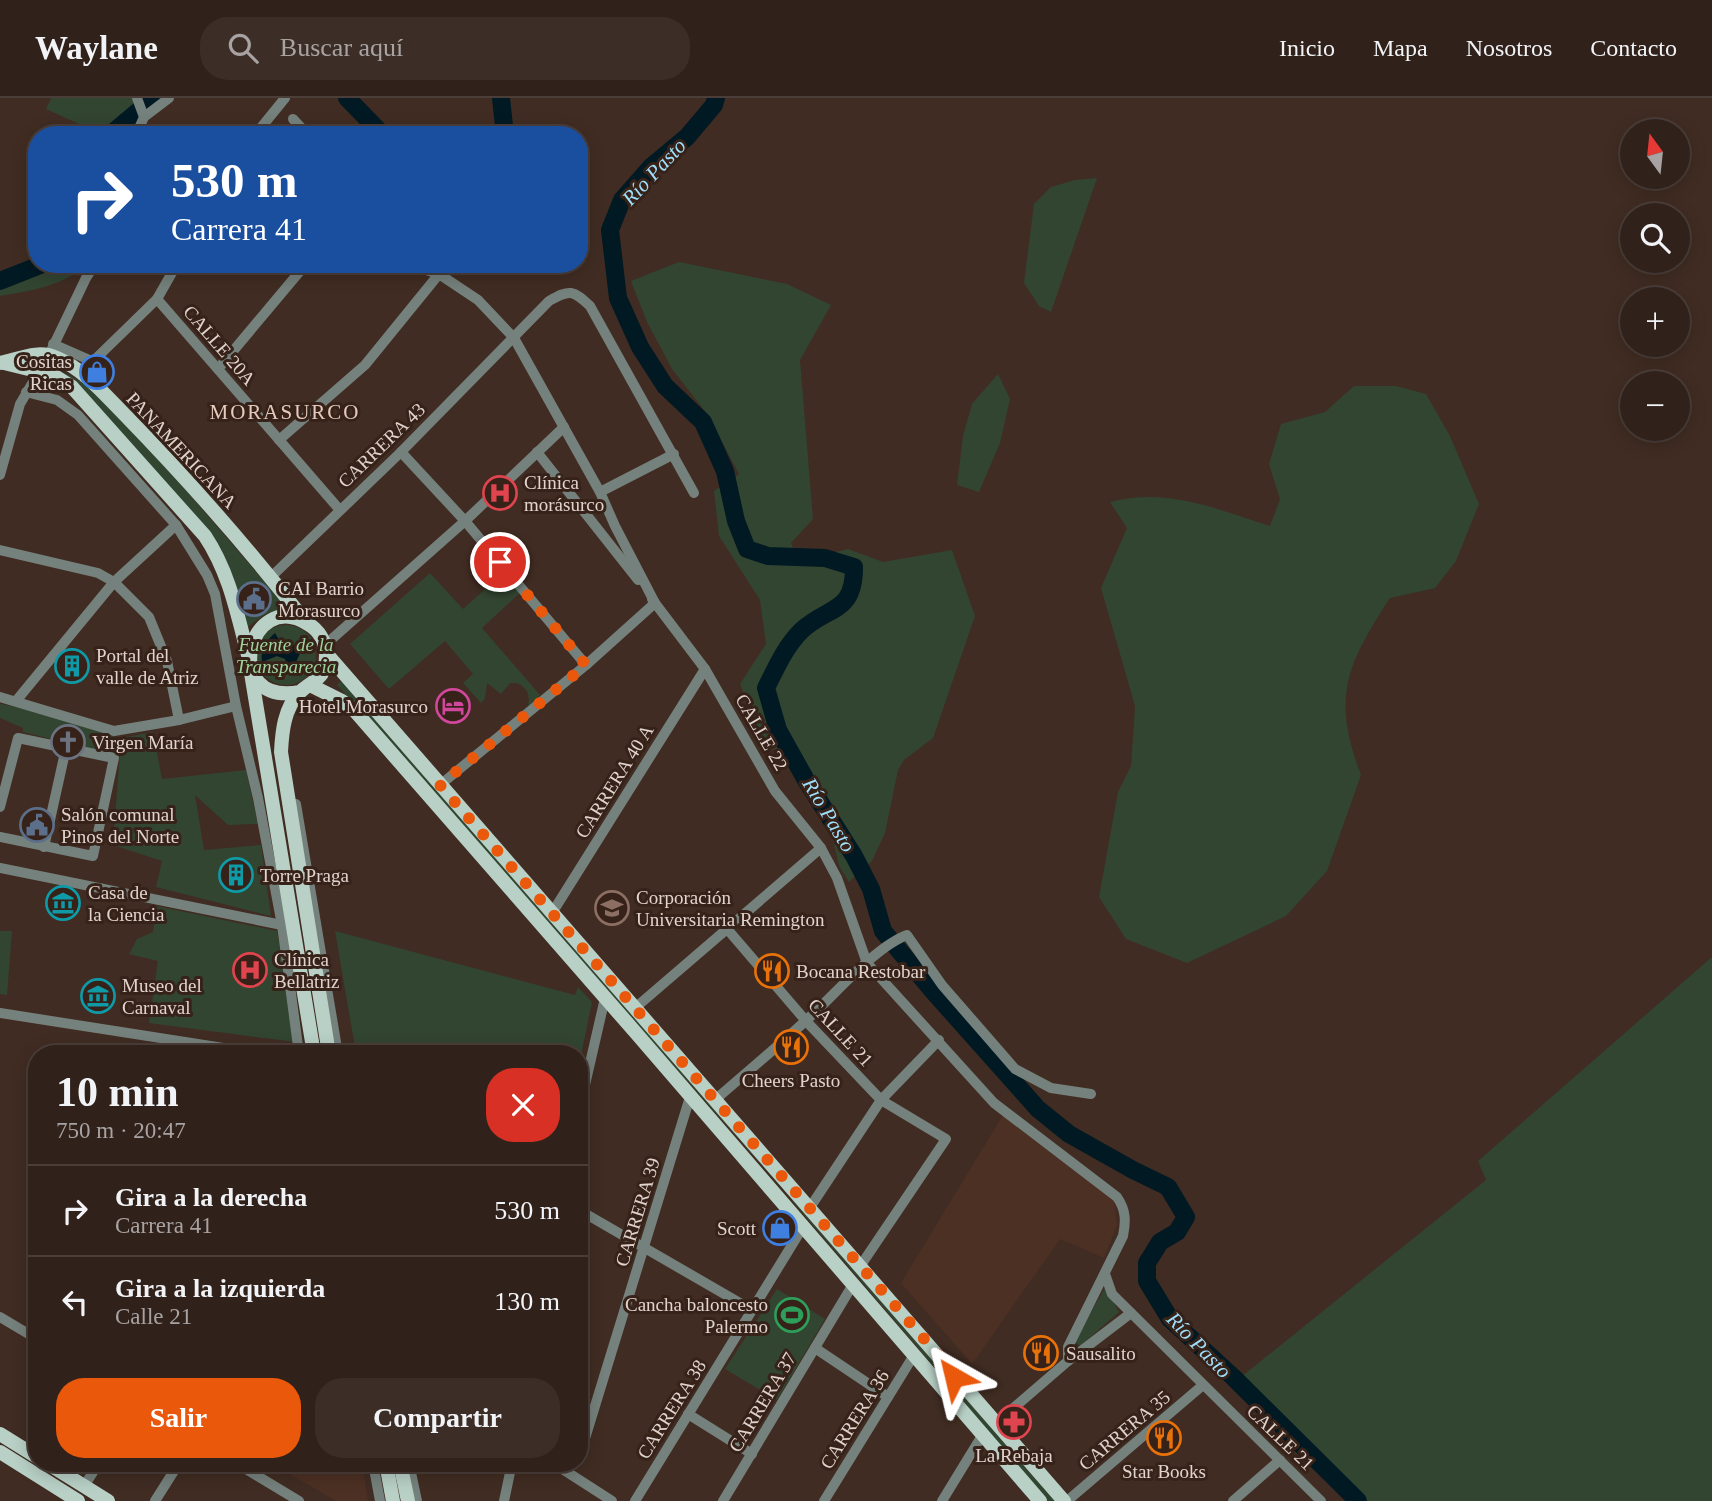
<!DOCTYPE html>
<html lang="es">
<head>
<meta charset="utf-8">
<style>
  body { margin:0; font-family:Georgia,serif; background:#3c2e27; color:#f1f3f6; height:100vh; display:flex; flex-direction:column; font-size:26px; white-space:nowrap }
  * { box-sizing:border-box; margin:0 }
  p { font-size:23px; color:#a8a3a2 }
  .icon { flex:none; width:38px; height:38px; fill:none; stroke:currentColor; stroke-width:2; stroke-linecap:round; stroke-linejoin:round }
  .map { position:relative; flex:1; overflow:hidden }
  .drawer { position:absolute; left:28px; top:947px; width:560px; height:427px; display:flex; flex-direction:column; background:#30211a; border-radius:28px; box-shadow:0 4px 18px #0003,0 0 0 2px #4b3e39 }
  .drawer>* { flex:none }
  .banner { position:absolute; left:28px; top:28px; width:560px; height:147px; border-radius:28px; box-shadow:0 4px 18px #0003,0 0 0 2px #4b3e39; background:#1a4fa0; color:#fff; overflow:hidden }
  .needle { width:46px; rotate:345deg }
  .fabs { position:absolute; left:1620px; top:21px; display:grid; gap:14px }
  .fabs a { display:grid; place-items:center; width:70px; height:70px; border-radius:50%; background:#30211a; box-shadow:0 4px 18px #0003,0 0 0 2px #4b3e39; font-size:35px }
  .pin { position:absolute; display:grid; place-items:center; width:60px; height:60px; color:#fff; margin:-30px; border:4px solid #fff; border-radius:50%; box-shadow:0 2px 7px #0007 }
  .me { position:absolute; width:77px; margin:-38px; rotate:323deg; stroke-linejoin:round; filter:drop-shadow(0 0 5px #0008) }
  .turn { display:flex; align-items:center; gap:24px; height:147px; padding:0 28px; font-size:32px }
  .turn .icon { width:91px; height:91px; stroke-width:2.5 }
  .turn b { display:block; font-size:49px; line-height:60px }
  .round { display:grid; place-items:center; flex:none; width:74px; height:74px; border-radius:28px; background:#3c2e27 }
  .summary { display:flex; align-items:center; justify-content:space-between; height:119px; padding:0 28px }
  h1 { font-size:42px; font-weight:600; line-height:52px }
  .primary-button { display:flex; gap:14px; margin-top:auto; padding:14px 28px }
  .primary-button a { flex:1; height:80px; border-radius:28px; background:#ea580c; color:#fff; font-size:28px; font-weight:600; line-height:80px; text-align:center }
  .primary-button a+a { background:#3c2e27; color:#f1f3f6 }
  ul { padding:0; list-style:none }
  li { display:flex; align-items:center; gap:21px; height:91px; padding:0 28px; border-top:2px solid #4b3e39 }
  li div { flex:1 }
  li b { display:block; font-size:26px }
  li em { font-style:normal }
  header { display:flex; align-items:center; gap:42px; box-sizing:border-box; height:98px; padding:0 35px; background:#30211a; border-bottom:2px solid #4b3e39 }
  header strong { font-size:33px }
  nav { display:flex; gap:38px; margin-inline-start:auto; font-size:24px }
  .search { width:490px; height:63px; background:#3c2e27; display:flex; align-items:center; gap:18px; box-sizing:border-box; padding:0 24px; border-radius:28px; color:#a8a3a2; font-size:26px }
  .map>svg:first-child { display:block }
  .built { fill:#4c3023 }
  .green { fill:#324531 }
  .water { fill:#001923 }
  .lines { fill:none; stroke-linecap:round; stroke-linejoin:round }
  .river { stroke:#001923; stroke-width:18 }
  .minor { stroke:#75817c; stroke-width:10 }
  .major { stroke:#b8d0c6; stroke-width:14 }
  .route { stroke:#ea580c; stroke-width:12; stroke-dasharray:0 21.6 }
  .labels { text-anchor:middle; stroke-width:6; stroke-linejoin:round; paint-order:stroke }
  .street-label { font-size:19px; fill:#e1d3cd; stroke:#362218 }
  .poi-label { font-size:19px; fill:#e1d3cd; stroke:#362218; text-anchor:start }
  .park-label { font-size:19px; font-style:italic; fill:#9ed39b; stroke:#362218 }
  .water-label { font-size:21px; font-style:italic; fill:#9fdffb; stroke:#362218 }
  .neighbourhood-label { font-size:21px; letter-spacing:2px; fill:#e6cabe; stroke:#362218 }
</style>
</head>
<body>
<header>
<strong>Waylane</strong>
<div class="search"><svg class="icon" aria-label="search" viewBox="0 0 24 24"><circle cx="10" cy="10" r="6"/><path d="M15 15l6 6"/></svg>Buscar aquí</div>
<nav><a>Inicio</a><a>Mapa</a><a>Nosotros</a><a>Contacto</a></nav>
</header>
<div class="map">
<svg width="1712" height="1403" viewBox="0 0 1712 1403">
  <rect width="100%" height="100%" fill="#402c22"/>
  <g class="built">
    <path d="M1003,1017L1114,1100L1117,1127L1104,1160L1060,1141L972,1266L901,1185Z"/>
    <path d="M271,1365H362L368,1403H336Z"/>
  </g>
  <g class="green">
    <path d="M51,0H135L143,16L133,37H84L92,32L46,11Z"/>
    <path d="M1097,80L1051,214L1039,208L1024,185L1034,106L1051,89L1075,82Z"/>
    <path d="M37,162V166H87C64,188 30,193 0,198V173C13,174 25,168 37,162Z"/>
    <path d="M679,164L787,186L831,207L800,262L813,421L791,445L799,463L848,451L883,464L952,452L975,518L933,640L904,662L898,672L885,735L872,763L849,784L839,768L829,724L791,671L760,636L740,586L766,546L760,502L719,438L714,393L739,376L708,317L672,271L647,224L631,183Z"/>
    <path d="M63,274C106,293 149,350 180,385C216,428 253,470 289,512C268,512 263,517 246,531C239,499 231,467 214,439Z"/>
    <path d="M998,276L1010,301L1000,345L979,394L957,387L963,338L972,306Z"/>
    <path d="M1354,288H1396L1426,296L1450,338L1479,406L1456,463L1435,490L1390,500C1347,566 1331,599 1361,677L1327,773L1286,818L1187,865L1126,841L1099,799L1118,694L1131,668L1135,608L1101,490L1127,430L1110,404C1167,389 1216,411 1270,428L1280,401L1269,366L1281,326L1325,314Z"/>
    <path d="M504,474L522,493L482,530L540,597L528,609C530,597 528,590 517,585H510L501,596L487,585L485,600L481,605L463,585L473,576L445,543L389,591L350,546L430,475L463,511Z"/>
    <circle cx="286" cy="557" r="30"/>
    <path d="M344,580L797,1092L789,1098L337,587Z"/>
    <path d="M0,606L13,608L112,635L117,645L112,656L23,634V630L0,620Z"/>
    <path d="M153,634L162,681L246,672L258,726L228,727L195,697L204,752L261,747L271,818L156,789L162,763L113,747L121,640Z"/>
    <path d="M156,808L277,833L295,944L149,925L158,863L129,856L137,841L153,834Z"/>
    <path d="M0,833H12L7,897L0,896Z"/>
    <path d="M335,833L575,897L578,889L592,904L579,967V956L356,955Z"/>
    <path d="M1712,859V1403H1358L1236,1283L1486,1082L1478,1063Z"/>
    <path d="M799,1095L950,1272L942,1278L792,1103Z"/>
    <path d="M1105,1190L1119,1214L1080,1248L1074,1243Z"/>
    <path d="M777,1191L825,1221L777,1302L725,1271Z"/>
    <path d="M955,1286L1058,1403H1045L948,1291Z"/>
  </g>
  <path class="water" d="M275,535L285,552L290,551L297,544H302V551L296,564L287,567L285,561L277,558L262,564C260,551 266,543 275,535Z"/>
  <g class="lines">
    <g class="river">
      <path d="M347,0L383,37"/>
      <path d="M501,0L505,37"/>
      <path d="M716,0L714,7L687,39L651,69L622,102L610,132L618,200L640,249L665,288L703,324L725,373L736,423L747,451L768,458L825,460L854,469C854,517 828,507 801,533C785,549 776,570 766,590L778,632L806,682L854,758L871,791L883,833L932,892L1038,1011L1069,1036L1133,1072L1168,1089L1186,1119L1177,1134L1160,1144L1147,1165V1183L1170,1221L1233,1279L1358,1403"/>
      <path d="M110,37L154,0"/>
      <path d="M0,183L43,166"/>
    </g>
    <g class="minor">
      <path d="M144,19L169,0"/>
      <path d="M293,21L308,37"/>
      <path d="M136,37L144,19L137,0"/>
      <path d="M255,37L285,0"/>
      <path d="M407,166L439,176L478,202L514,240L600,394L615,428L655,505L705,571L775,693L821,750L837,780L867,865L994,1005L1117,1099C1126,1112 1126,1123 1123,1138L1068,1249V1263"/>
      <path d="M157,201L339,411"/>
      <path d="M53,246L94,264"/>
      <path d="M218,271L306,166"/>
      <path d="M82,274L157,201L177,166"/>
      <path d="M26,294L57,302L78,317L176,427L207,477L215,496L236,608L258,700L282,827L299,956"/>
      <path d="M279,342L365,267L439,176"/>
      <path d="M401,354L465,423L586,567"/>
      <path d="M537,354L638,482"/>
      <path d="M0,377L20,306L49,257L86,180L95,166"/>
      <path d="M600,394L674,356"/>
      <path d="M0,452L98,475L114,484L149,519L167,563L179,622"/>
      <path d="M271,479L401,354L549,203C570,191 573,192 590,208L694,395"/>
      <path d="M325,547L465,423L564,329"/>
      <path d="M0,599L114,633L179,622L236,608"/>
      <path d="M16,603L114,484L176,427"/>
      <path d="M440,687L586,567L655,505L652,501"/>
      <path d="M296,706L338,956"/>
      <path d="M0,709L18,640L114,660L93,758L0,739"/>
      <path d="M44,749L66,650"/>
      <path d="M0,770L282,827"/>
      <path d="M552,815L705,571"/>
      <path d="M728,832L806,923L881,1002L946,1041L861,1167"/>
      <path d="M635,910L821,750"/>
      <path d="M0,915L262,956"/>
      <path d="M716,1001C748,973 782,945 813,916C838,893 877,848 907,837L942,887L1015,971L1051,990L1091,996"/>
      <path d="M579,1013L605,900"/>
      <path d="M809,1111L881,1002L939,942"/>
      <path d="M579,1112L752,1212"/>
      <path d="M1105,1176L1112,1196L1321,1403"/>
      <path d="M0,1219L37,1241"/>
      <path d="M815,1250L888,1299"/>
      <path d="M688,1316L752,1356"/>
      <path d="M996,1325L1068,1263L1131,1215"/>
      <path d="M579,1360L690,999"/>
      <path d="M236,1365L299,1403"/>
      <path d="M373,1365L380,1403"/>
      <path d="M409,1365L417,1403"/>
      <path d="M553,1365L612,1403"/>
      <path d="M84,1388L99,1365"/>
      <path d="M155,1403L179,1365"/>
      <path d="M504,1403L512,1365"/>
      <path d="M635,1403L803,1129"/>
      <path d="M723,1403L852,1188"/>
      <path d="M824,1403L914,1257"/>
      <path d="M942,1403L983,1336"/>
      <path d="M1067,1403L1203,1287"/>
      <path d="M1233,1403L1280,1362"/>
    </g>
    <g class="major">
      <path d="M0,265C19,261 38,251 57,260C85,272 105,297 126,318C189,383 250,452 305,523"/>
      <path d="M4,265L53,277L72,289L205,438C229,474 237,515 248,557"/>
      <path d="M326,555L1064,1403"/>
      <path d="M251,575L314,956"/>
      <path d="M312,588L342,603L354,612L636,935L1040,1403"/>
      <path d="M300,594C219,609 248,488 308,526C319,532 326,544 326,557C326,582 314,581 300,594C284,610 282,634 281,654L329,956"/>
      <path d="M0,1336L37,1359"/>
      <path d="M0,1354L78,1403"/>
      <path d="M47,1365L108,1403"/>
      <path d="M386,1365L393,1403"/>
      <path d="M400,1365L408,1403"/>
    </g>
  </g>
  <g class="lines">
    <path class="route" d="M500,464L586,567L440,687L953,1274L954,1279"/>
  </g>
  <defs>
    <g id="shop-ring" transform="scale(1.75)"><circle r="9.5" fill="#362218" stroke="#3f7fe0" stroke-width="1.5"/><path d="M-5-2.5h2.3a2.7 3.5 0 0 1 5.4 0H5L5.5 6h-11ZM-1.5-2.5h3a1.5 2.3 0 0 0-3 0Z" fill="#3f7fe0"/></g>
    <g id="hospital-ring" transform="scale(1.75)"><circle r="9.5" fill="#362218" stroke="#e0444e" stroke-width="1.5"/><path d="M-5-5h3v3.5h4V-5h3V5h-3V1.5h-4V5h-3Z" fill="#e0444e"/></g>
    <g id="civic-ring" transform="scale(1.75)"><circle r="9.5" fill="#362218" stroke="#5c6f8a" stroke-width="1.5"/><path d="M-.6-6.5H3V-4.5H.6V-3L4-1V1h2V6H-6V1h2V-1L-.6-3ZM-1.2 2.5V6h2.4V2.5Z" fill="#5c6f8a"/></g>
    <g id="building-ring" transform="scale(1.75)"><circle r="9.5" fill="#362218" stroke="#0f9aa8" stroke-width="1.5"/><path d="M-4-6H4V6H1V3H-1V6H-4ZM-2.5-4.3h1.7v1.8h-1.7ZM.8-4.3h1.7v1.8H.8ZM-2.5-1h1.7V.8h-1.7ZM.8-1h1.7V.8H.8Z" fill="#0f9aa8"/></g>
    <g id="hotel-ring" transform="scale(1.75)"><circle r="9.5" fill="#362218" stroke="#d1479c" stroke-width="1.5"/><path d="M-6-4.5h1.5V1H6V5H4.5V3h-9V5H-6ZM-4 0a1.8 1.8 0 1 1 3.6 0ZM.5 0V-2.5h3Q6-2.5 6 0Z" fill="#d1479c"/></g>
    <g id="church-ring" transform="scale(1.75)"><circle r="9.5" fill="#362218" stroke="#6b7280" stroke-width="1.5"/><path d="M-1.2-6h2.4v3.5h3.3v2.4h-3.3V6h-2.4V-.1h-3.3v-2.4h3.3Z" fill="#6b7280"/></g>
    <g id="museum-ring" transform="scale(1.75)"><circle r="9.5" fill="#362218" stroke="#0f9aa8" stroke-width="1.5"/><path d="M0-6L6-3V-2H-6V-3ZM-5-1h2V3h-2ZM-1-1h2V3h-2ZM3-1h2V3H3ZM-6 4H6V6H-6Z" fill="#0f9aa8"/></g>
    <g id="university-ring" transform="scale(1.75)"><circle r="9.5" fill="#362218" stroke="#8d6e63" stroke-width="1.5"/><path d="M0-5L7-2L0 1L-7-2ZM-4 1L0 2.5L4 1V4Q0 6-4 4Z" fill="#8d6e63"/></g>
    <g id="restaurant-ring" transform="scale(1.75)"><circle r="9.5" fill="#362218" stroke="#e8710a" stroke-width="1.5"/><path d="M-5-6h1v4h1v-4h1v4h1v-4h1v5L-1.5 .5V6h-2V.5L-5-1ZM5-6V6H3V1.5H1.5Q1.5-4 5-6Z" fill="#e8710a"/></g>
    <g id="stadium-ring" transform="scale(1.75)"><circle r="9.5" fill="#362218" stroke="#2e9e5b" stroke-width="1.5"/><path d="M0-5a6.5 5 0 1 0 0 10a6.5 5 0 1 0 0-10ZM-3.5-1.8h7v3.6h-7Z" fill="#2e9e5b"/></g>
    <g id="pharmacy-ring" transform="scale(1.75)"><circle r="9.5" fill="#362218" stroke="#e0444e" stroke-width="1.5"/><path d="M-2-6h4v4h4v4h-4v4h-4v-4h-4v-4h4Z" fill="#e0444e"/></g>
  </defs>
  <g fill-rule="evenodd">
    <use href="#shop-ring" x="97" y="274"/>
    <use href="#hospital-ring" x="500" y="395"/>
    <use href="#civic-ring" x="254" y="501"/>
    <use href="#building-ring" x="72" y="568"/>
    <use href="#hotel-ring" x="453" y="608"/>
    <use href="#church-ring" x="68" y="644"/>
    <use href="#civic-ring" x="37" y="727"/>
    <use href="#building-ring" x="236" y="777"/>
    <use href="#museum-ring" x="63" y="805"/>
    <use href="#university-ring" x="612" y="810"/>
    <use href="#hospital-ring" x="250" y="872"/>
    <use href="#restaurant-ring" x="772" y="873"/>
    <use href="#museum-ring" x="98" y="898"/>
    <use href="#restaurant-ring" x="791" y="949"/>
    <use href="#shop-ring" x="780" y="1130"/>
    <use href="#stadium-ring" x="792" y="1217"/>
    <use href="#restaurant-ring" x="1041" y="1255"/>
    <use href="#pharmacy-ring" x="1014" y="1324"/>
    <use href="#restaurant-ring" x="1164" y="1340"/>
  </g>
  <g class="labels">
    <g class="street-label">
      <text transform="translate(220 247) rotate(49)" y="7">CALLE 20A</text>
      <text transform="translate(381 347) rotate(-44)" y="7">CARRERA 43</text>
      <text transform="translate(182 352) rotate(47)" y="7">PANAMERICANA</text>
      <text transform="translate(762 634) rotate(60)" y="7">CALLE 22</text>
      <text transform="translate(614 683) rotate(-58)" y="7">CARRERA 40 A</text>
      <text transform="translate(841 934) rotate(47)" y="7">CALLE 21</text>
      <text transform="translate(637 1114) rotate(-73)" y="7">CARRERA 39</text>
      <text transform="translate(762 1304) rotate(-59)" y="7">CARRERA 37</text>
      <text transform="translate(671 1311) rotate(-58)" y="7">CARRERA 38</text>
      <text transform="translate(854 1321) rotate(-58)" y="7">CARRERA 36</text>
      <text transform="translate(1124 1332) rotate(-40)" y="7">CARRERA 35</text>
      <text transform="translate(1281 1339) rotate(44)" y="7">CALLE 21</text>
    </g>
    <g class="poi-label">
      <text x="72" y="270" text-anchor="end">Cositas<tspan x="72" dy="22">Ricas</tspan></text>
      <text x="524" y="391">Clínica<tspan x="524" dy="22">morásurco</tspan></text>
      <text x="278" y="497">CAI Barrio<tspan x="278" dy="22">Morasurco</tspan></text>
      <text x="96" y="564">Portal del<tspan x="96" dy="22">valle de Atriz</tspan></text>
      <text x="428" y="615" text-anchor="end">Hotel Morasurco</text>
      <text x="92" y="651">Virgen María</text>
      <text x="61" y="723">Salón comunal<tspan x="61" dy="22">Pinos del Norte</tspan></text>
      <text x="260" y="784">Torre Praga</text>
      <text x="88" y="801">Casa de<tspan x="88" dy="22">la Ciencia</tspan></text>
      <text x="636" y="806">Corporación<tspan x="636" dy="22">Universitaria Remington</tspan></text>
      <text x="274" y="868">Clínica<tspan x="274" dy="22">Bellatriz</tspan></text>
      <text x="796" y="880">Bocana Restobar</text>
      <text x="122" y="894">Museo del<tspan x="122" dy="22">Carnaval</tspan></text>
      <text x="791" y="989" text-anchor="middle">Cheers Pasto</text>
      <text x="756" y="1137" text-anchor="end">Scott</text>
      <text x="768" y="1213" text-anchor="end">Cancha baloncesto<tspan x="768" dy="22">Palermo</tspan></text>
      <text x="1066" y="1262">Sausalito</text>
      <text x="1014" y="1364" text-anchor="middle">La Rebaja</text>
      <text x="1164" y="1380" text-anchor="middle">Star Books</text>
    </g>
    <g class="park-label">
      <text x="286" y="553">Fuente de la<tspan x="286" dy="22">Transparecia</tspan></text>
    </g>
    <g class="water-label">
      <text transform="translate(654 74) rotate(-47)" y="7">Río Pasto</text>
      <text transform="translate(829 717) rotate(59)" y="7">Río Pasto</text>
      <text transform="translate(1199 1247) rotate(46)" y="7">Río Pasto</text>
    </g>
    <g class="neighbourhood-label">
      <text x="285" y="321">MORASURCO</text>
    </g>
  </g>
</svg>
<div class="fabs">
<a><svg class="needle" viewBox="-14 -14 28 28"><path d="M0-13l5 13h-10z" fill="#e53935"/><path d="M0 13l5-13h-10z" fill="#a8a3a2"/></svg></a>
<a><svg class="icon" aria-label="search" viewBox="0 0 24 24"><circle cx="10" cy="10" r="6"/><path d="M15 15l6 6"/></svg></a>
<a>+</a>
<a>−</a>
</div>
<div class="pin" style="left:500px;top:464px;background:#d93025"><svg class="icon" aria-label="arrive" viewBox="0 0 24 24"><path d="M6 21V4h12l-3 4 3 4H6"/></svg></div>
<svg class="me" style="left:954px;top:1279px" viewBox="-20 -20 40 40"><path d="M0-17L14 15 0 8-14 15z" fill="#ea580c" stroke="#fff" stroke-width="4"/></svg>
<div class="banner">
<div class="turn"><svg class="icon" aria-label="right" viewBox="0 0 24 24"><path d="M7 20v-9h11M14 6l5 5-5 5"/></svg><div><b>530 m</b>Carrera 41</div></div>
</div>
<section class="drawer">
<div class="summary"><div><h1>10 min</h1><p>750 m · 20:47</p></div><a class="round" style="background:#d93025;color:#fff"><svg class="icon" aria-label="close" viewBox="0 0 24 24"><path d="M6 6l12 12M18 6L6 18"/></svg></a></div>
<ul>
<li><svg class="icon" aria-label="right" viewBox="0 0 24 24"><path d="M7 20v-9h11M14 6l5 5-5 5"/></svg><div><b>Gira a la derecha</b><p>Carrera 41</p></div><em>530 m</em></li>
<li><svg class="icon" aria-label="left" viewBox="0 0 24 24"><path d="M17 20v-9H6M10 6l-5 5 5 5"/></svg><div><b>Gira a la izquierda</b><p>Calle 21</p></div><em>130 m</em></li>
</ul>
<div class="primary-button"><a>Salir</a><a>Compartir</a></div>
</section>
</div>
</body>
</html>
